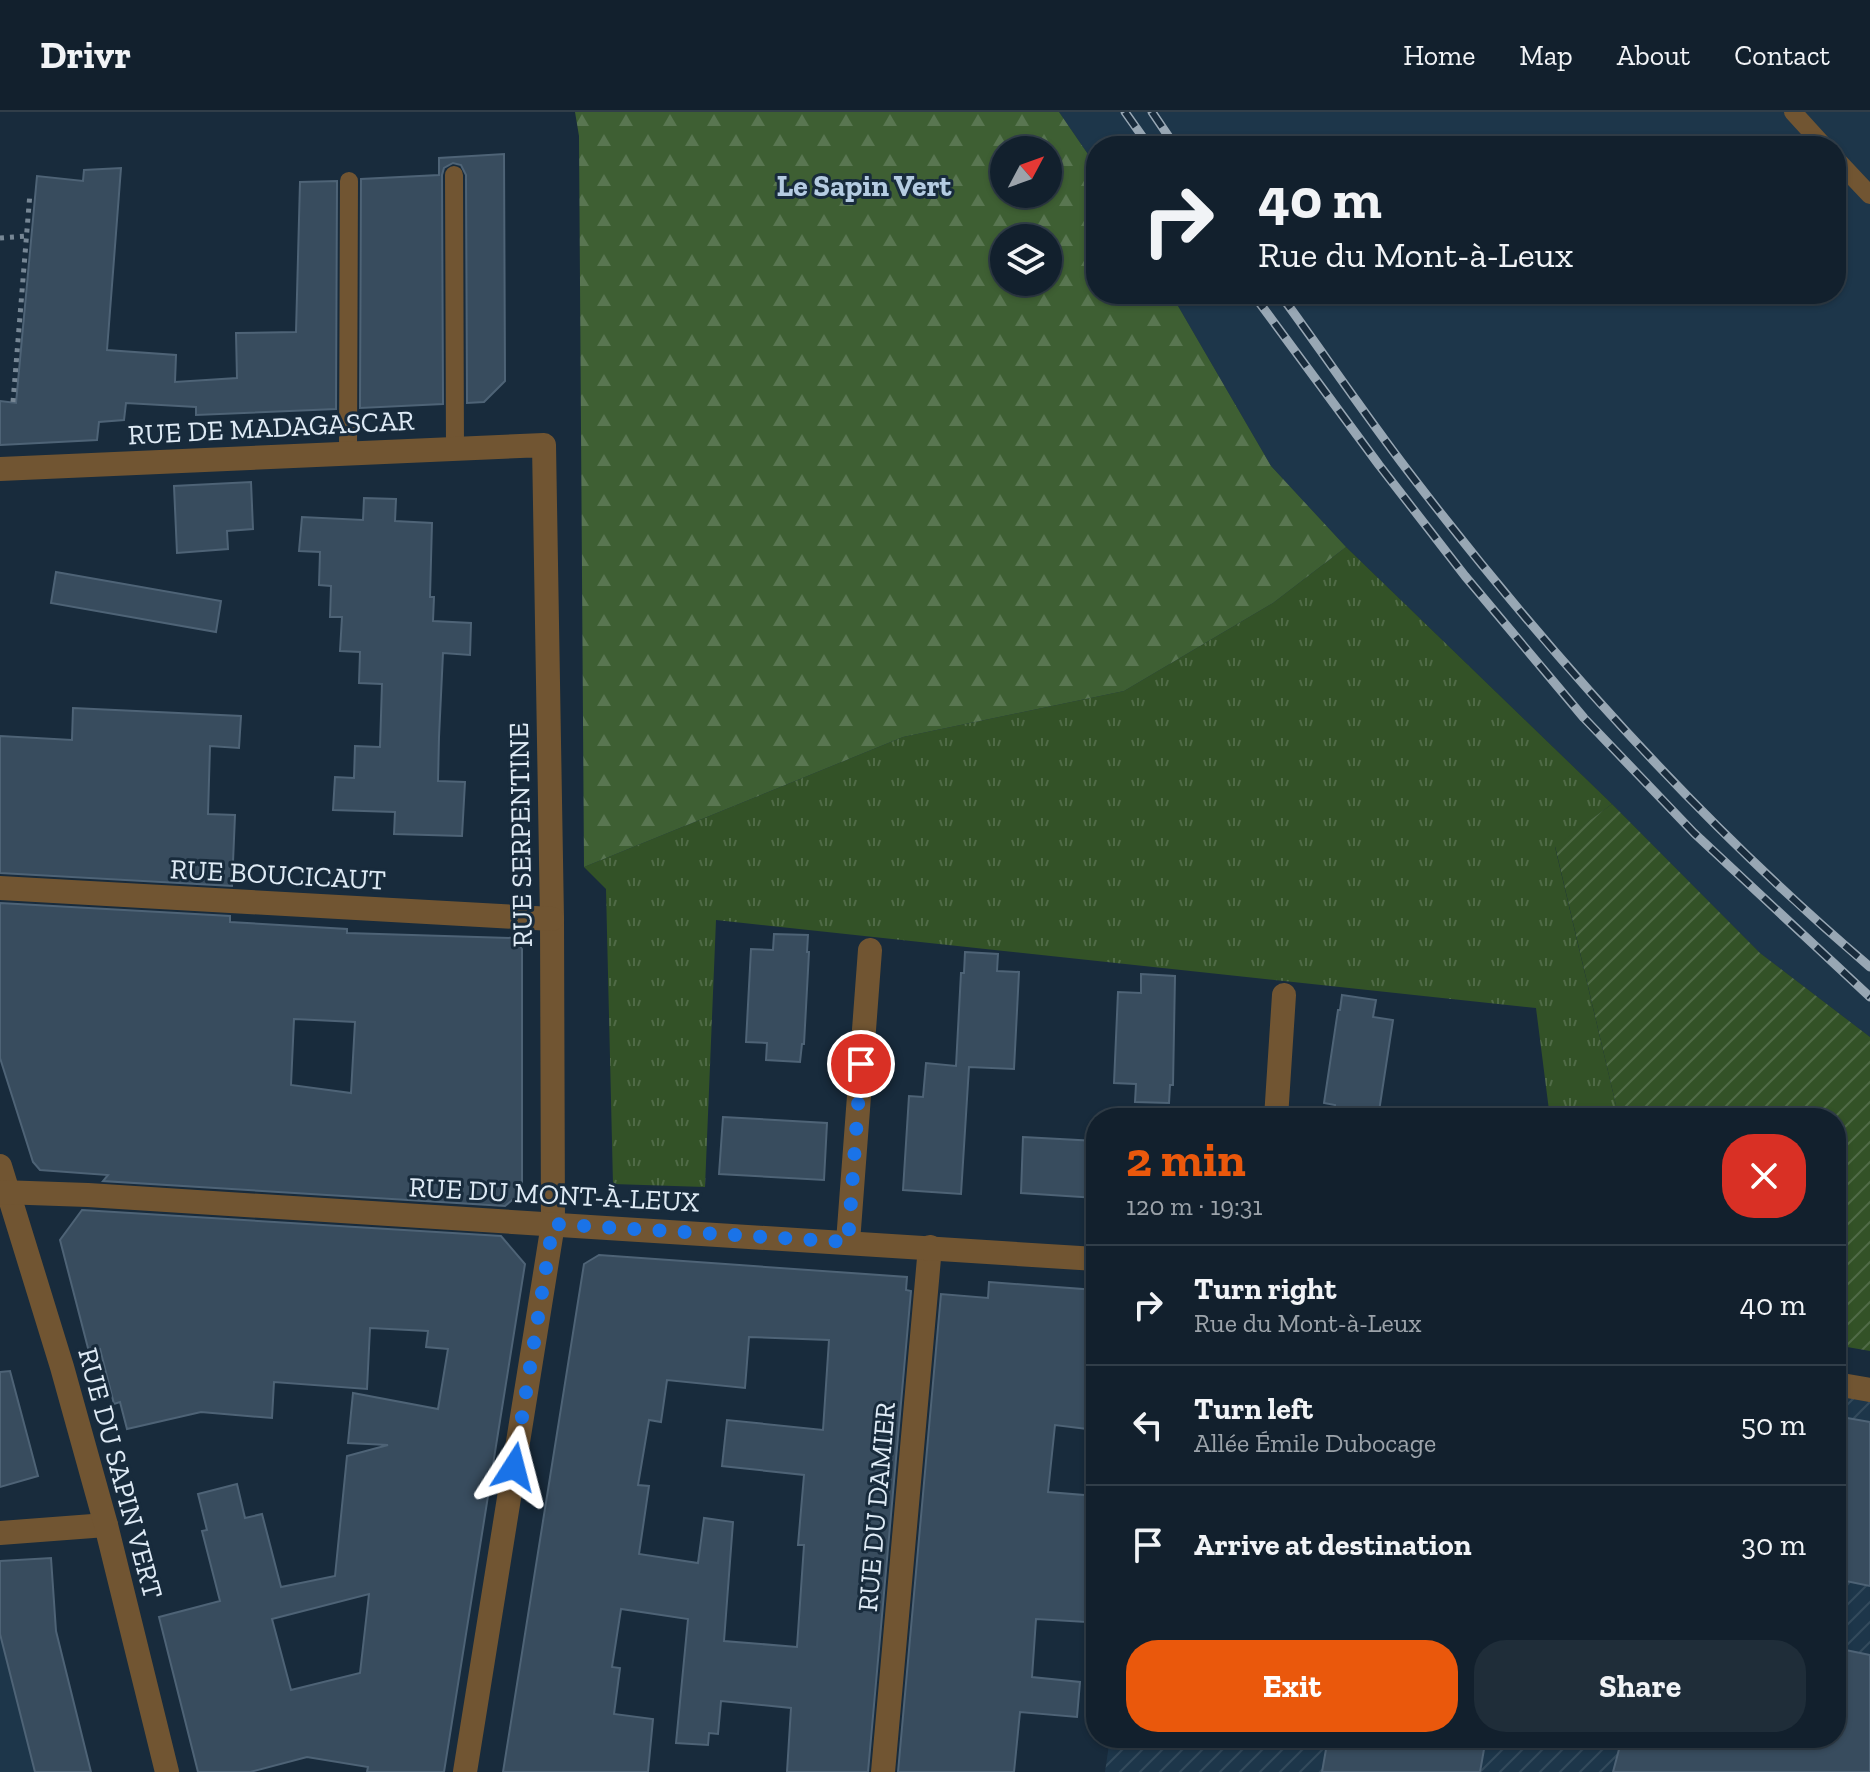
<!DOCTYPE html>
<html lang="en">
<head>
<meta charset="utf-8">
<style>
  body { margin:0; font-family:"Zilla Slab",serif; background:#1f2d39; color:#f1f3f6; height:100vh; display:flex; flex-direction:column; font-size:30px; white-space:nowrap }
  * { box-sizing:border-box; margin:0 }
  p { font-size:26px; color:#9ca3aa }
  .icon { flex:none; width:44px; height:44px; fill:none; stroke:currentColor; stroke-width:2; stroke-linecap:round; stroke-linejoin:round }
  .map { position:relative; flex:1; overflow:hidden }
  .panel { position:absolute; left:1086px; top:996px; width:760px; height:640px; display:flex; flex-direction:column; background:#12202d; border-radius:32px; box-shadow:0 2px 6px #0004,0 0 0 2px #313e49 }
  .panel>* { flex:none }
  .hud { position:absolute; left:1086px; top:24px; width:760px; height:168px; border-radius:32px; box-shadow:0 2px 6px #0004,0 0 0 2px #313e49; background:#12202d; color:#f1f3f6; overflow:hidden }
  .needle { width:52px; rotate:49deg }
  .buttons { position:absolute; left:990px; top:24px; display:grid; gap:16px }
  .buttons a { display:grid; place-items:center; width:72px; height:72px; border-radius:50%; background:#12202d; box-shadow:0 2px 6px #0004,0 0 0 2px #313e49; font-size:40px }
  .pin { position:absolute; display:grid; place-items:center; width:68px; height:68px; color:#fff; margin:-34px; border:4px solid #fff; border-radius:50%; box-shadow:0 2px 8px #0007 }
  .me { position:absolute; width:88px; margin:-44px; rotate:9deg; stroke-linejoin:round; filter:drop-shadow(0 0 6px #0008) }
  .turn { display:flex; align-items:center; gap:28px; height:168px; padding:0 40px; font-size:36px }
  .turn .icon { width:104px; height:104px; stroke-width:2.5 }
  .turn b { display:block; font-size:56px; line-height:68px }
  .round { display:grid; place-items:center; flex:none; width:84px; height:84px; border-radius:32px; background:#1f2d39 }
  .summary { display:flex; align-items:center; justify-content:space-between; height:136px; padding:0 40px }
  h1 { font-size:48px; font-weight:800; line-height:60px; color:#ea580c }
  .button { display:flex; gap:16px; margin-top:auto; padding:16px 40px }
  .button a { flex:1; height:92px; border-radius:32px; background:#ea580c; color:#fff; font-size:32px; font-weight:800; line-height:92px; text-align:center }
  .button a+a { background:#1f2d39; color:#f1f3f6 }
  ul { padding:0; list-style:none }
  li { display:flex; align-items:center; gap:24px; height:120px; padding:0 40px; border-top:2px solid #313e49 }
  li div { flex:1 }
  li b { display:block; font-size:30px }
  li em { font-style:normal }
  header { display:flex; align-items:center; gap:48px; box-sizing:border-box; height:112px; padding:0 40px; background:#12202d; border-bottom:2px solid #313e49 }
  header strong { font-size:38px }
  nav { display:flex; gap:44px; margin-inline-start:auto; font-size:28px }
  .map>svg:first-child { display:block }
  .built { fill:#1d364a }
  .industrial { fill:url(#industrial-furrows) }
  .grass { fill:url(#grass-tufts) }
  .forest { fill:url(#forest-firs); fill-rule:evenodd }
  .garden { fill:url(#garden-furrows) }
  .building { fill:#384c5e; stroke:#4e6376; stroke-width:2; fill-rule:evenodd }
  .lines { fill:none; stroke-linecap:round; stroke-linejoin:round }
  .path { stroke:#778795; stroke-width:5; stroke-dasharray:4 6; stroke-linecap:butt }
  .service { stroke:#715532; stroke-width:18 }
  .minor { stroke:#715532; stroke-width:24 }
  .tertiary { stroke:#715532; stroke-width:24 }
  .rail-casing { stroke:#98a7b4; stroke-width:9 }
  .rail { stroke:#182b3c; stroke-width:6; stroke-dasharray:18; stroke-linecap:butt }
  .route { stroke:#1a73e8; stroke-width:14; stroke-dasharray:0 25.2 }
  .labels { text-anchor:middle; stroke-width:6; stroke-linejoin:round; paint-order:stroke }
  .street-label { font-size:28px; fill:#deeaf5; stroke:#182b3c }
  .neighbourhood-label { font-size:30px; font-weight:bold; fill:#b5cce2; stroke:#182b3c }
</style>
</head>
<body>
<header>
<strong>Drivr</strong>
<nav><a>Home</a><a>Map</a><a>About</a><a>Contact</a></nav>
</header>
<div class="map">
<svg width="1870" height="1660" viewBox="0 0 1870 1660">
  <defs>
    <pattern id="industrial-furrows" width="10" height="10" patternUnits="userSpaceOnUse" patternTransform="scale(2)"><rect width="10" height="10" fill="#1d364a"/><path d="M-1 1l2-2M0 10L10 0M9 11l2-2" fill="none" stroke="#334a5c"/></pattern>
    <pattern id="grass-tufts" width="24" height="20" patternUnits="userSpaceOnUse" patternTransform="scale(2)"><rect width="24" height="20" fill="#335227"/><path d="M3 7l-1-3M5 7V3M7 7l1-3M15 17l-1-3M17 17v-4M19 17l1-3" fill="none" stroke="#506b47"/></pattern>
    <pattern id="forest-firs" width="22" height="20" patternUnits="userSpaceOnUse" patternTransform="scale(2)"><rect width="22" height="20" fill="#3e5f33"/><path d="M5 1l3.5 6h-7zM16 11l3.5 6h-7z" fill="#597651"/></pattern>
    <pattern id="garden-furrows" width="10" height="10" patternUnits="userSpaceOnUse" patternTransform="scale(2)"><rect width="10" height="10" fill="#335227"/><path d="M-1 1l2-2M0 10L10 0M9 11l2-2" fill="none" stroke="#506b47"/></pattern>
  </defs>
  <rect width="100%" height="100%" fill="#182b3c"/>
  <g class="built">
    <path d="M1059,0H1870V925L1760,841L1612,692L1346,435L1271,354L1171,182H1836V34H1096V54Z"/>
    <path d="M51,1446L56,1519L91,1660H0V1449Z"/>
  </g>
  <path class="industrial" d="M1836,1272L1870,1277V1660H1105L1110,1626H1836Z"/>
  <path class="grass" d="M1346,435L1612,692L1555,735L1619,1006H1550L1536,896L716,808L705,1075L613,1072L606,777L584,755L903,625L1124,579L1273,491Z"/>
  <path class="forest" d="M575,0H1059L1096,54V182H1171L1271,354L1346,435L1273,491L1124,579L903,625L584,755L579,24ZM1004,38H1048V82H1004ZM1004,126H1048V170H1004Z"/>
  <path class="garden" d="M1612,692L1760,841L1870,925V1239L1836,1233V1006H1619L1555,734Z"/>
  <g class="building">
    <path d="M504,42L505,269L484,290L467,291L466,63L461,53L453,51L444,56L442,63L443,292L360,296L361,67L439,63V46Z"/>
    <path d="M121,56L107,238L176,243L175,270L237,266L236,221L296,220L300,70L337,69L336,297L196,303V295L126,291L124,308L99,310L97,328L0,333V289L16,291L37,64L83,69L84,58Z"/>
    <path d="M251,370L253,417L227,419L228,437L177,441L174,374Z"/>
    <path d="M364,386L396,387L395,409L432,411L430,485H434L433,509L471,511L470,543L443,541L439,625L438,669L465,670L462,724L394,722L395,700L333,698L335,665L354,666L355,634L380,635L382,572L359,571L360,540L340,539L342,505H330L331,474L319,473L320,440L299,439L302,405L363,408Z"/>
    <path d="M56,460L221,489L216,520L51,491Z"/>
    <path d="M73,596L241,604L239,636L210,634L208,702L235,703L232,774L0,761V624L72,628Z"/>
    <path d="M0,791L230,804V810L347,817V821L514,826L522,837V1080L505,1094L103,1069L108,1063L40,1058L33,1050L0,946ZM294,907L355,910L351,981L291,973Z"/>
    <path d="M774,822L808,823L807,840H809L804,932H802L800,950L766,948L767,931L746,930L751,837L773,838Z"/>
    <path d="M965,840L998,842L997,859L1019,860L1014,957L969,955L961,1082L903,1078L909,984L923,985L926,951L956,954L961,861H964Z"/>
    <path d="M1141,862L1175,864L1173,973H1170L1169,991L1135,990L1136,972L1114,971L1118,880L1141,881Z"/>
    <path d="M1342,883L1376,888L1373,905L1393,908L1378,1006H1333L1335,993L1324,991L1338,898H1340Z"/>
    <path d="M723,1005L827,1011L824,1068L719,1062Z"/>
    <path d="M1023,1025L1096,1029V1086L1021,1081Z"/>
    <path d="M82,1098L501,1124L525,1152L444,1660H367L368,1655L307,1645L250,1660H198L159,1505L220,1489L202,1419L207,1418L198,1382L237,1372L245,1406L262,1402L281,1475L335,1464L347,1344L388,1333L348,1331L353,1281L438,1297L448,1237L426,1235L428,1219L370,1216L367,1277L274,1270L272,1306L201,1300L127,1317L120,1290L114,1292L100,1237L89,1240L60,1128ZM369,1482L360,1561L291,1578L272,1507Z"/>
    <path d="M599,1143L907,1165L906,1178L911,1179L868,1660H787L791,1596L721,1589L718,1622L709,1621L708,1633L676,1631L688,1507L621,1497L612,1555L620,1556L614,1602L653,1607L648,1660H503L584,1152ZM749,1225L829,1228L823,1318L727,1308L722,1354L804,1363L798,1433H804L797,1535L724,1529L733,1410L704,1406L698,1451L639,1442L649,1374L638,1373L649,1308L661,1310L667,1268L745,1276Z"/>
    <path d="M989,1170L1096,1178V1318L1055,1313L1048,1380L1096,1384V1455H1092L1086,1510L1036,1507L1032,1565L1080,1570L1077,1605L1020,1600L1014,1660H898L941,1182L988,1186Z"/>
    <path d="M10,1259L38,1364L0,1375V1260Z"/>
    <path d="M1836,1304L1870,1310V1474L1836,1467Z"/>
    <path d="M51,1446L56,1519L91,1660H35L0,1522V1449Z"/>
    <path d="M1836,1536L1870,1543V1660H1613L1622,1626H1836Z"/>
    <path d="M1328,1626H1486L1480,1660H1322Z"/>
  </g>
  <g class="lines">
    <g class="path">
      <path d="M0,126L27,124"/>
      <path d="M13,290L30,81"/>
    </g>
    <g class="service">
      <path d="M1793,0L1824,34"/>
      <path d="M1836,47L1870,83"/>
      <path d="M454,63L455,337"/>
      <path d="M348,342L349,69"/>
    </g>
    <g class="minor">
      <path d="M0,357L544,333L552,807L553,1112L465,1660"/>
      <path d="M0,776L552,807"/>
      <path d="M1276,1006L1284,883"/>
      <path d="M848,1130L870,838"/>
      <path d="M0,1421L106,1413"/>
      <path d="M883,1660L930,1135"/>
    </g>
    <g class="tertiary">
      <path d="M0,1054L62,1255L106,1413L167,1660"/>
      <path d="M0,1080L88,1083L1096,1147"/>
      <path d="M1836,1272L1870,1278"/>
    </g>
    <g class="rail-casing">
      <g id="rail">
        <path d="M1125,0L1149,34"/>
        <path d="M1152,0L1175,34"/>
        <path d="M1253,182L1379,353L1465,464L1584,606L1694,721L1870,885"/>
        <path d="M1280,182C1323,241 1364,301 1408,359C1545,538 1698,709 1870,855"/>
      </g>
    </g>
    <use href="#rail" class="rail"/>
  </g>
  <g class="lines">
    <path class="route" d="M514,1355L553,1112L848,1130L861,952"/>
  </g>
  <g class="labels">
    <g class="street-label">
      <text transform="translate(271 315) rotate(-3)" y="10">RUE DE MADAGASCAR</text>
      <text transform="translate(520 723) rotate(-91)" y="10">RUE SERPENTINE</text>
      <text transform="translate(278 762) rotate(3)" y="10">RUE BOUCICAUT</text>
      <text transform="translate(554 1082) rotate(3)" y="10">RUE DU MONT-À-LEUX</text>
      <text transform="translate(121 1361) rotate(75)" y="10">RUE DU SAPIN VERT</text>
      <text transform="translate(876 1395) rotate(-85)" y="10">RUE DU DAMIER</text>
    </g>
    <g class="neighbourhood-label">
      <text x="864" y="84">Le Sapin Vert</text>
    </g>
  </g>
</svg>
<div class="buttons">
<a><svg class="needle" viewBox="-14 -14 28 28"><path d="M0-13l5 13h-10z" fill="#e53935"/><path d="M0 13l5-13h-10z" fill="#9ca3aa"/></svg></a>
<a><svg class="icon" aria-label="layers" viewBox="0 0 24 24"><path d="M12 4l9 5-9 5-9-5zM3 14l9 5 9-5"/></svg></a>
</div>
<div class="pin" style="left:861px;top:952px;background:#d93025"><svg class="icon" aria-label="arrive" viewBox="0 0 24 24"><path d="M6 21V4h12l-3 4 3 4H6"/></svg></div>
<svg class="me" style="left:514px;top:1355px" viewBox="-20 -20 40 40"><path d="M0-17L14 15 0 8-14 15z" fill="#1a73e8" stroke="#fff" stroke-width="4"/></svg>
<div class="hud">
<div class="turn"><svg class="icon" aria-label="right" viewBox="0 0 24 24"><path d="M7 20v-9h11M14 6l5 5-5 5"/></svg><div><b>40 m</b>Rue du Mont-à-Leux</div></div>
</div>
<section class="panel">
<div class="summary"><div><h1>2 min</h1><p>120 m · 19:31</p></div><a class="round" style="background:#d93025;color:#fff"><svg class="icon" aria-label="close" viewBox="0 0 24 24"><path d="M6 6l12 12M18 6L6 18"/></svg></a></div>
<ul>
<li><svg class="icon" aria-label="right" viewBox="0 0 24 24"><path d="M7 20v-9h11M14 6l5 5-5 5"/></svg><div><b>Turn right</b><p>Rue du Mont-à-Leux</p></div><em>40 m</em></li>
<li><svg class="icon" aria-label="left" viewBox="0 0 24 24"><path d="M17 20v-9H6M10 6l-5 5 5 5"/></svg><div><b>Turn left</b><p>Allée Émile Dubocage</p></div><em>50 m</em></li>
<li><svg class="icon" aria-label="arrive" viewBox="0 0 24 24"><path d="M6 21V4h12l-3 4 3 4H6"/></svg><div><b>Arrive at destination</b></div><em>30 m</em></li>
</ul>
<div class="button"><a>Exit</a><a>Share</a></div>
</section>
</div>
</body>
</html>
